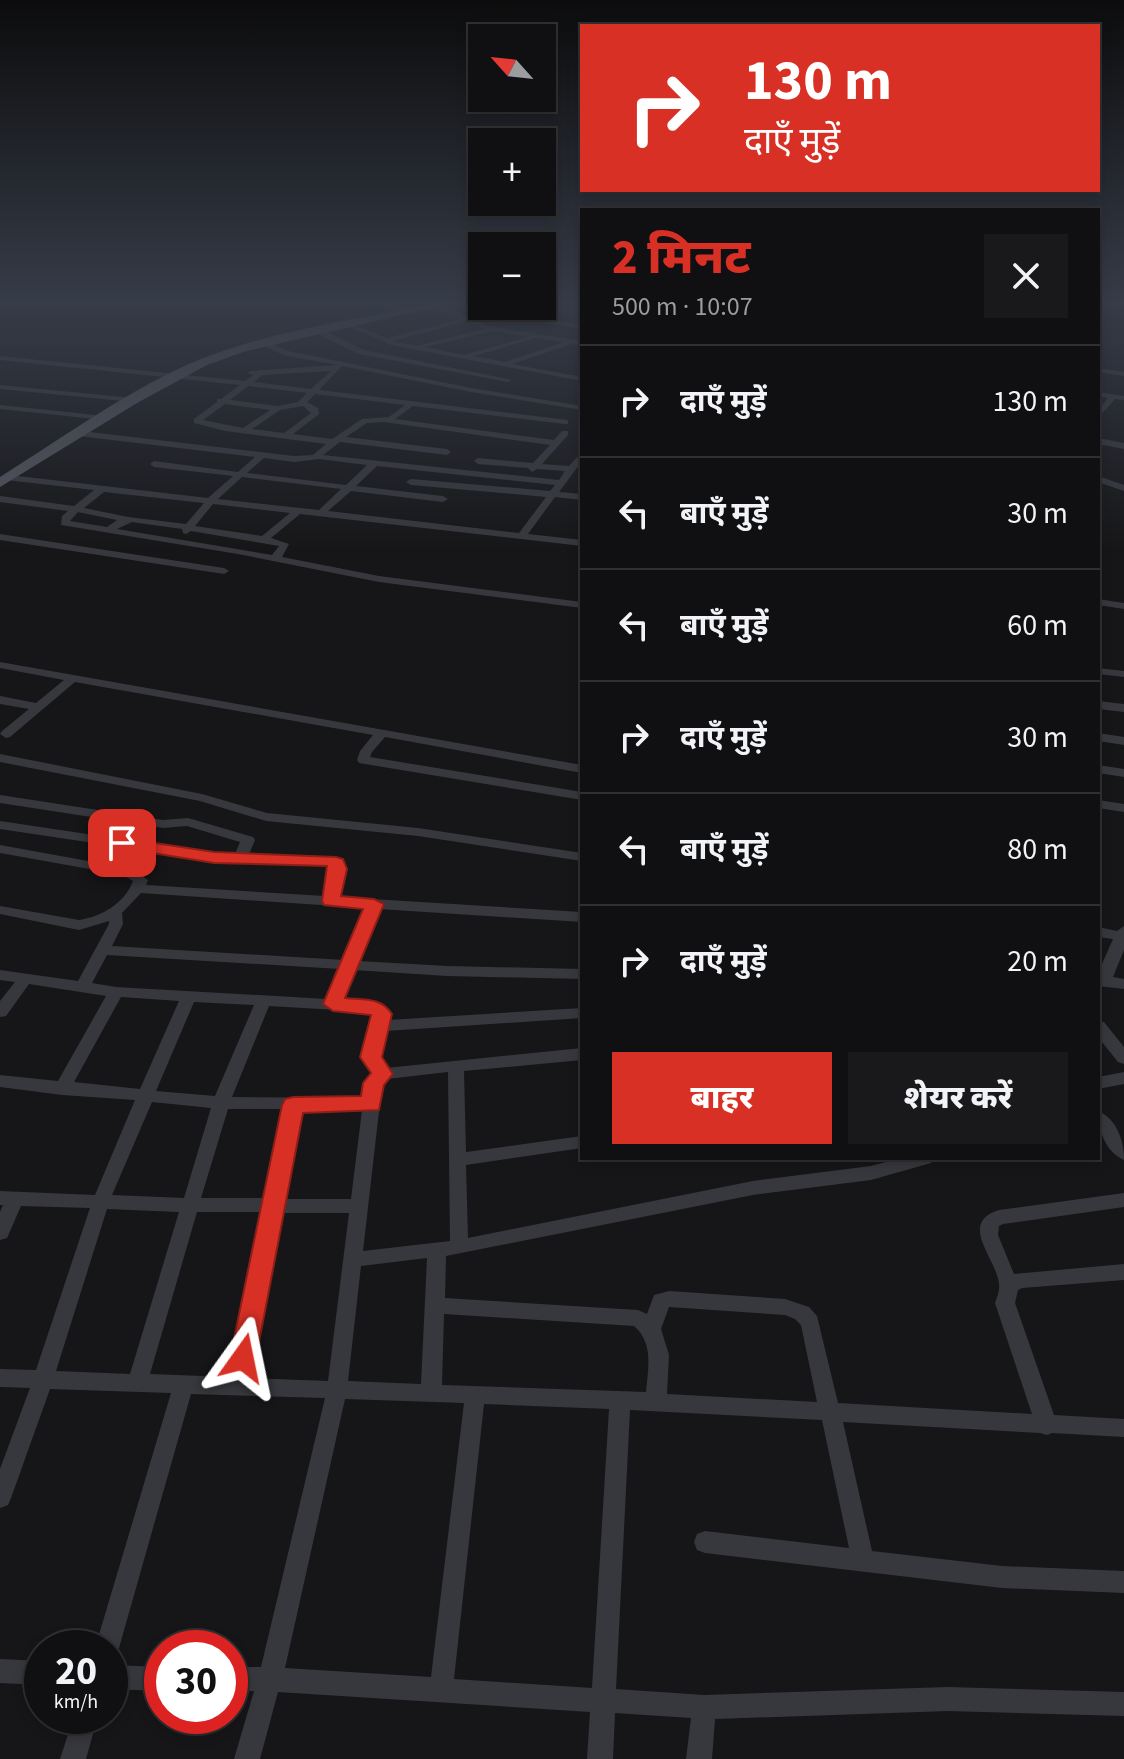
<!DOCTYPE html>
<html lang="hi">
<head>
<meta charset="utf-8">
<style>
  body { margin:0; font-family:"Source Sans 3","Noto Sans Devanagari",sans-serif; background:#19191b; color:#f1f3f6; height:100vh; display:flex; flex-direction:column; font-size:30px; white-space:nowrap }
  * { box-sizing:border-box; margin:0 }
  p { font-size:26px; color:#9c9d9f }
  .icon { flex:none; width:44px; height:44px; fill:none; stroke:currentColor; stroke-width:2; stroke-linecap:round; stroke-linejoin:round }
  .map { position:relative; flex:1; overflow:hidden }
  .details { position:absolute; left:580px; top:208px; width:520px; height:952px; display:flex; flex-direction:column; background:#101012; border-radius:0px; box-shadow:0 4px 12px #0003,0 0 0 2px #303032 }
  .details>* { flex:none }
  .guide { position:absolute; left:580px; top:24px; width:520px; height:168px; border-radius:0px; box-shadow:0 4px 12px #0003,0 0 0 2px #303032; background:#d93025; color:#fff; overflow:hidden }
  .needle { width:52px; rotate:297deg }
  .tools { position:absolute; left:468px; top:24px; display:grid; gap:16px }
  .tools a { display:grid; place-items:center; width:88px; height:88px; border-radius:0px; background:#101012; box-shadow:0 4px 12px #0003,0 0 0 2px #303032; font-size:40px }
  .speed { position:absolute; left:24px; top:1630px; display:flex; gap:16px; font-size:40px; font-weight:700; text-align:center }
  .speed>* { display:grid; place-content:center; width:104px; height:104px; border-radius:50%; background:#101012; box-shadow:0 4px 12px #0003,0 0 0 2px #303032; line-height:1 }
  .speed small { font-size:20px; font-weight:400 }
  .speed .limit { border:12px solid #d22; background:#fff; color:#111 }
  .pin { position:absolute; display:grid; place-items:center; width:68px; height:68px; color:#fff; margin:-34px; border-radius:16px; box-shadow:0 4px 12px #0006 }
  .me { position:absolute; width:88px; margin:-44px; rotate:12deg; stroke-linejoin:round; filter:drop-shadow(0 0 6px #0008) }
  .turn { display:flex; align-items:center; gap:28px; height:168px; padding:0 32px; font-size:36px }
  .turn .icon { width:104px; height:104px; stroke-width:2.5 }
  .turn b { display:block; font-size:56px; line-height:68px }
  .round { display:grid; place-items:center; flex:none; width:84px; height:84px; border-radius:0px; background:#19191b }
  .head { display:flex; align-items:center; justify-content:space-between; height:136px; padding:0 32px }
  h1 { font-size:48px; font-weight:800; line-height:60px; color:#d93025 }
  .cta { display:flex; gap:16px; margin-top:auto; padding:16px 32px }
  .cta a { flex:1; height:92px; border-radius:0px; background:#d93025; color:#fff; font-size:32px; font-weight:800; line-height:92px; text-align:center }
  .cta a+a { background:#19191b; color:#f1f3f6 }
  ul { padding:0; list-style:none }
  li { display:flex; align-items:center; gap:24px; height:112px; padding:0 32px; border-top:2px solid #303032 }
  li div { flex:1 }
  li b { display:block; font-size:30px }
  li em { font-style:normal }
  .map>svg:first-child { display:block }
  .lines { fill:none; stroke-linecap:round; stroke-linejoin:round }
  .minor { fill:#37383d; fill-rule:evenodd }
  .primary { fill:#53555c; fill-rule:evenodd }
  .route { fill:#d93025; stroke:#8d1f18; stroke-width:2 }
</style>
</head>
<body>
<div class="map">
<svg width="1124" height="1759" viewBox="0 0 1124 1759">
  <rect width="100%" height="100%" fill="#161618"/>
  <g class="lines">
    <g class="minor">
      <path d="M363,304H380L416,312L413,314Z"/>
      <path d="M436,304L468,317L508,306H519L499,313L582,325V329L492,315L474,319L490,326L582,341V345L572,344L512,364L582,377V381L391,345L348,326L354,325L387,338L461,319L435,307ZM467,321L484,329L417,346L393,341ZM493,331L529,337L464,355L425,347ZM535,338L564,342L505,362L474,356Z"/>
      <path d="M542,304L582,311V315L537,306Z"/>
      <path d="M317,330H323L364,350L512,380L508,382L359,354L317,334Z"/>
      <path d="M266,341L288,351L471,388L582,406V410L471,392L342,366L319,390L568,420V424H565L413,406L395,419L554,440L562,431H568V435L542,464L569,466L582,452V461L559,492L582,494V500L555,497L528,534L582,540V546L300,514L271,538L289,544L282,557L379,576L582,602V608L379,582L238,554L61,525L62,516L68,511L0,502V496L74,506L94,490L6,480V476L9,475L208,498L233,476L154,467L150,464L154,461L238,472L255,457L78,436V432L81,431L294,456L313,455L326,444L225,431L194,423V419L217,402V399H221L240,385L0,360V356L245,381L253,375L247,373L251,371L337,365L283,355L263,345L262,343ZM331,371L311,389L254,382L262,375ZM248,386L307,393L298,402L278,406L230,400ZM315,394L405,405L389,417L362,419L332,439L293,434L319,414L318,408L307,402ZM225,404L270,410L243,428L203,420ZM303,406L311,413L284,433L252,429L280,410ZM384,422L550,445L533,463L478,458L474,461L478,464L528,468L532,472L537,469L565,471L559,480L323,455L340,442L447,455L451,452L447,449L346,437L367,423ZM264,458L294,462L319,459L367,465L346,485L247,473ZM377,466L555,485L550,491L411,479L406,482L411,485L546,497L519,533L328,511L351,491L443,502L448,499L443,496L356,486ZM242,477L341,489L319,510L218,499ZM104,492L204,503L186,524L128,517L84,508ZM213,504L290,513L262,536L195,526ZM78,512L117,520L107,527L70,521ZM132,522L182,529L183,533L186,534L191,531L279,546L272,555L117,529Z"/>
      <path d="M1098,368L1124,372V376L1098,372Z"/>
      <path d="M0,385L133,398L137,400L133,402L0,389Z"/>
      <path d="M1098,392L1124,396V400L1115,399L1098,418V410L1108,398L1098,396Z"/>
      <path d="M0,405L105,416L109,418L105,420L0,409Z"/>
      <path d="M1098,438L1124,443V449L1098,444Z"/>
      <path d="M1098,476L1124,485V491L1098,482Z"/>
      <path d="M0,534L224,568L229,571L224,574L0,540Z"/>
      <path d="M1098,599L1124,603V609L1098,605Z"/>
      <path d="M0,662L582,765V773L385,737L372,752L370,757L582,792V800L359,763L357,760L360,751L373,735L75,682L10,737L6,738L0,734L2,731L29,709L0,704V696L36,703L64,680L0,668Z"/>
      <path d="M1098,668L1124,671V677L1098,674Z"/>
      <path d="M1098,701L1124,704V712L1098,709Z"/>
      <path d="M1098,733L1124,737V745L1098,741Z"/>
      <path d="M0,754L202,794L267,813L418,828L582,853V861L418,836L266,821L200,801L0,762Z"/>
      <path d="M1098,765L1124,769V777L1098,773Z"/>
      <path d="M0,795L163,820L188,818L253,837L255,840L249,854L335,858L341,860L345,869L339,897L582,912V922L379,909L358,961L447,966L582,969V979L447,976L354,970L342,1000L382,1003L390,1014L388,1020L582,1008V1018L386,1031L379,1057L386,1068L582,1048V1060L464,1071L466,1152L582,1136V1148L466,1165L468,1238L753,1181L871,1166L901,1158H934L931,1163L871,1180L753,1195L446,1256L445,1298L638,1310L647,1314L654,1295L669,1291L785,1299L809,1307L817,1316L838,1403L1032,1414L995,1303C997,1298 1000,1290 999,1284C997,1259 957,1223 999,1210L1124,1193V1207L1003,1224L999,1226L998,1235L1014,1274L1124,1264V1280L1022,1288L1018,1290L1015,1303L1054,1415L1124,1419V1437L1052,1433L1047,1435L1040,1433L843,1422L872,1551L1002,1566L1124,1571V1593L1002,1588L705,1553L697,1550L694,1542L697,1534L705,1531L849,1548L822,1420L630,1410L616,1689L704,1695L948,1687L1124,1692V1716L948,1711L715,1719L712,1759H686L691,1718L615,1713L613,1759H587L590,1712L278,1692L260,1759H234L254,1691H230V1667H261L325,1398L191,1394L119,1648L115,1656L110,1659V1648H95L171,1393L50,1389L11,1498L8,1505L0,1508V1469L30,1388L0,1387V1369L36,1370L90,1208L21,1206L7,1238L0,1240V1212L3,1205H0V1191L95,1195L135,1100L62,1095L0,1087V1075L58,1081L106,996L29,984L6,1016L0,1017V1001L15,982L0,980V970L78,981L109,924V921L79,930L0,914V906L79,920C101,917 125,903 133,881L123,875L0,853V845L132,869L148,880L146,885L325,896L331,869L329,865L214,861L0,829V821L214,853L235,854L240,842L187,826L163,828L0,803ZM141,893L365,908L344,960L112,946L123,924L122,913ZM107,955L340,969L327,999L116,987L92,983ZM121,997L179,1001L140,1089L74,1082ZM194,1002L254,1005L215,1096L156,1091ZM269,1006L372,1012L374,1015L363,1057L373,1073L366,1083L364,1098L232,1097ZM448,1072L450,1241L363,1251L382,1085L387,1079ZM152,1102L211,1108L184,1198L112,1195ZM228,1109H284L266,1198H201ZM301,1110H362L351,1199H283ZM107,1209L179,1212L130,1374L56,1371ZM197,1212H263L229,1377L150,1374ZM281,1213H349L328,1381L249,1378ZM427,1258L421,1384L348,1381L361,1266ZM669,1307L785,1315L795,1319L801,1325L817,1402L667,1394L669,1355L661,1329ZM444,1314L634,1326C654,1343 648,1369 646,1392L442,1385ZM345,1399L464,1403L431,1677L285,1668ZM484,1404L609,1409L592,1688L454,1679Z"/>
      <path d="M1098,800L1124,804V812L1098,808Z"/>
      <path d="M1124,926V950L1113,977L1124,979V989L1098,986V973L1113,939L1098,937V927L1117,931Z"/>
      <path d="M1098,1021L1104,1022L1124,1047V1064L1118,1062L1098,1037Z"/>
      <path d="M1124,1072V1084L1098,1089V1077Z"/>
      <path d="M1098,1111C1117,1119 1124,1141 1124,1160C1105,1152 1098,1129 1098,1111Z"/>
      <path d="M0,1659L42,1661V1685L0,1683Z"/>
      <path d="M110,1665L162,1667V1691L110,1689Z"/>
      <path d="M74,1716H98L86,1759H60Z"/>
    </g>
    <path class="primary" d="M428,304H449L246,351L207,365L137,403L0,487V477C62,438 134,386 201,359C271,331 354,320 428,304Z"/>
  </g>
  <linearGradient id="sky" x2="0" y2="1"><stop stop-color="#0c0c0d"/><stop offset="0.55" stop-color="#363c48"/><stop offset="1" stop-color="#363c48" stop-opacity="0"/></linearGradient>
  <rect width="1124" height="551" fill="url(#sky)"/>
  <path class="route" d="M122,838L214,852L336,857L343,859L347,869L341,896L374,899L384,904L345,998C364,1000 381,997 392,1014L382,1057L393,1074L384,1085L379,1110L303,1113L256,1358L252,1365L243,1369L234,1365L230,1358L282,1105L285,1099L293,1097L361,1096L363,1083L371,1073L360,1057L371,1015L333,1011L323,1004L363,909L324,905L322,901L327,866L214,863L116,847L114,843L116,840Z"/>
</svg>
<div class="tools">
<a><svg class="needle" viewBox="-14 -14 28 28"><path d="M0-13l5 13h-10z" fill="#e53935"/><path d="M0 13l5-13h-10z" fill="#9c9d9f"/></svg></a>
<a>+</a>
<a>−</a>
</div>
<div class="speed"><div>20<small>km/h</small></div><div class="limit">30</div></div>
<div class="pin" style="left:122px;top:843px;background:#d93025"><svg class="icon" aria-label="arrive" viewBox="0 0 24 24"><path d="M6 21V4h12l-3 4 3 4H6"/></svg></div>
<svg class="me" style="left:243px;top:1358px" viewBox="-20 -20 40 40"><path d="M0-17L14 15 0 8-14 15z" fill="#d93025" stroke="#fff" stroke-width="4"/></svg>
<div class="guide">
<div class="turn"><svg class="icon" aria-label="right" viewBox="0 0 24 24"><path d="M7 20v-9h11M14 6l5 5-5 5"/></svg><div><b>130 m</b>दाएँ मुड़ें</div></div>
</div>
<section class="details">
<div class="head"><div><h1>2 मिनट</h1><p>500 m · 10:07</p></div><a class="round"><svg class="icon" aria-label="close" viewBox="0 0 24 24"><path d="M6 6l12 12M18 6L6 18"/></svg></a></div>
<ul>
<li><svg class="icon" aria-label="right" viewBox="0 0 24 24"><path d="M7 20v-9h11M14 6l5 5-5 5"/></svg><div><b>दाएँ मुड़ें</b></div><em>130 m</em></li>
<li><svg class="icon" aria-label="left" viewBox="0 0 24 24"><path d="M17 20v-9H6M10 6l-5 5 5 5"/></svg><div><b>बाएँ मुड़ें</b></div><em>30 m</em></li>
<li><svg class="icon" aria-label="left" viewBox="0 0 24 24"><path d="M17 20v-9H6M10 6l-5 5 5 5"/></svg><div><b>बाएँ मुड़ें</b></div><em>60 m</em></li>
<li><svg class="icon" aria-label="right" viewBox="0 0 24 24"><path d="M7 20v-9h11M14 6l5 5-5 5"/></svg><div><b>दाएँ मुड़ें</b></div><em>30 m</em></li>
<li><svg class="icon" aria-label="left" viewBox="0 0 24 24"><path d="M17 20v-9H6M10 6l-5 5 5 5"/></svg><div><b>बाएँ मुड़ें</b></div><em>80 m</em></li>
<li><svg class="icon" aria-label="right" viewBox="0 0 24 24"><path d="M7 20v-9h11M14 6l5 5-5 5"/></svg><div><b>दाएँ मुड़ें</b></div><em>20 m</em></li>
</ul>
<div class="cta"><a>बाहर</a><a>शेयर करें</a></div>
</section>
</div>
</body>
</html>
